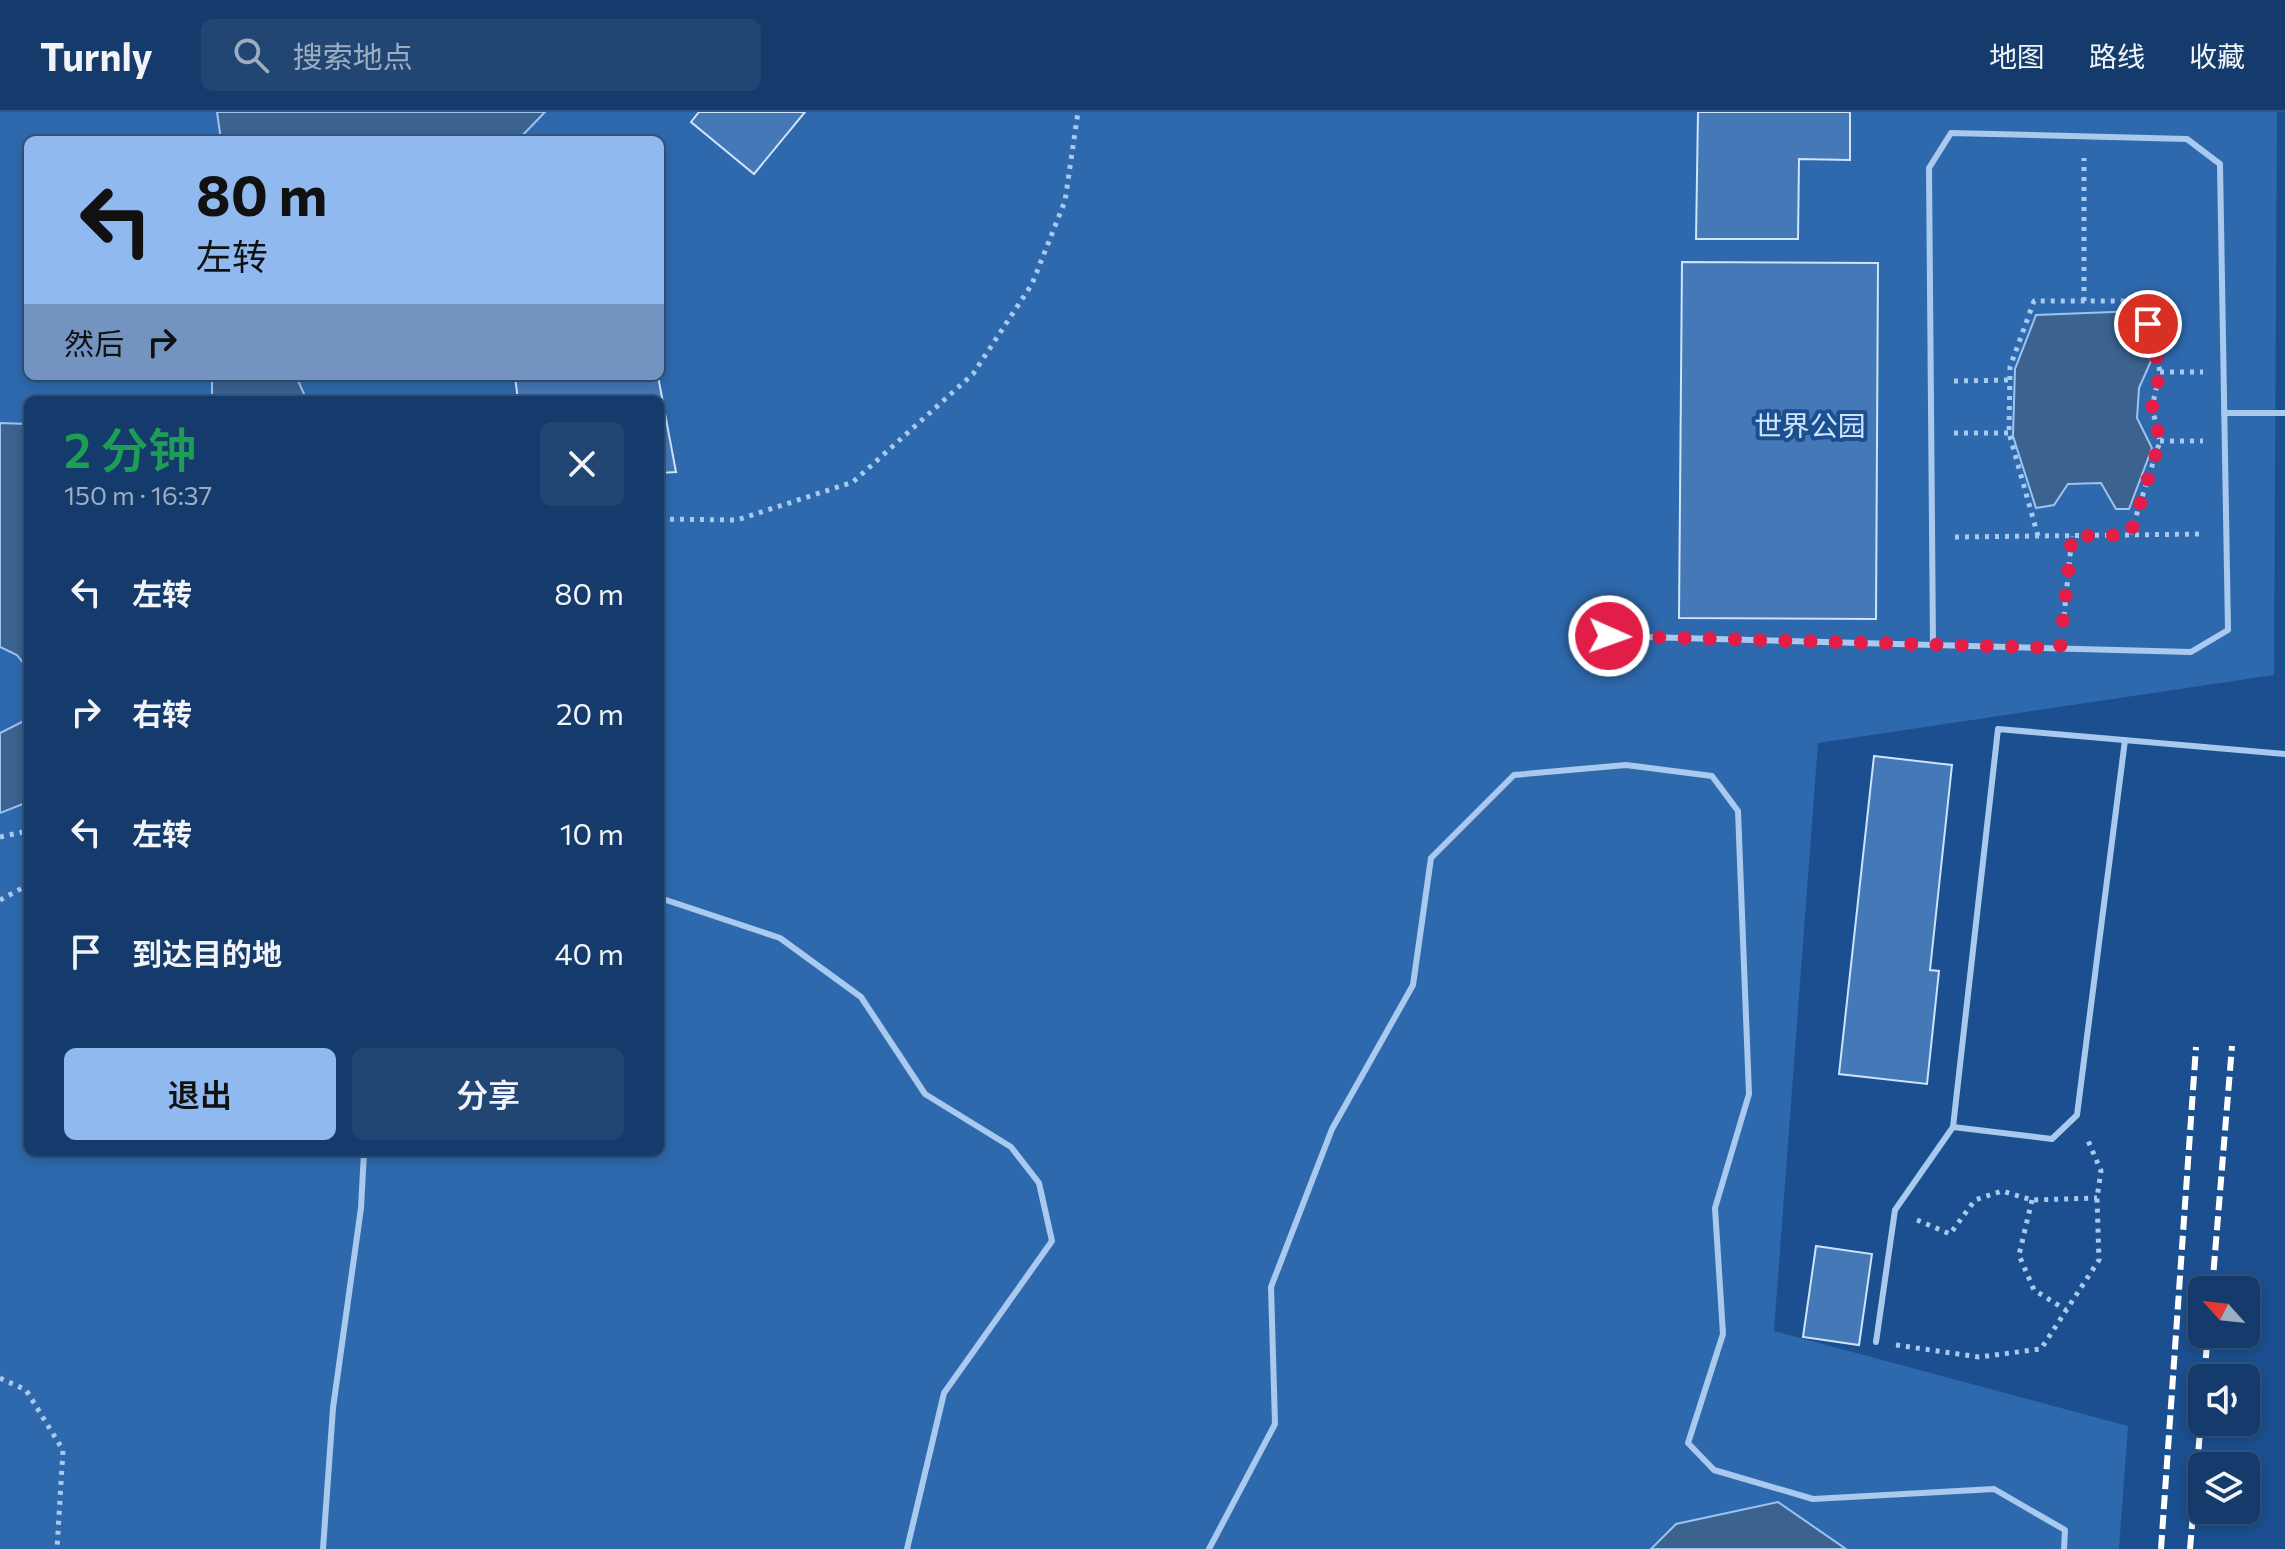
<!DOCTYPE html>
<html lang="zh">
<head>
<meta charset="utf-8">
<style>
  body { margin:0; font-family:Commissioner,"Noto Sans SC",sans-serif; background:#214673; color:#f1f3f6; height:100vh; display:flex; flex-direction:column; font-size:30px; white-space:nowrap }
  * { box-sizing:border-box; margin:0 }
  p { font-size:26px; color:#9dadc1 }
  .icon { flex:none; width:44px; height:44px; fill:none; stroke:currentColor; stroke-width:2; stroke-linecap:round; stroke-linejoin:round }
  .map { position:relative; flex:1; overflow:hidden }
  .sheet { position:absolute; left:24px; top:284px; width:640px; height:760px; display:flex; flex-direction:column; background:#143b6b; border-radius:12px; box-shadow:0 4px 12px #0003,0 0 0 2px #33557e }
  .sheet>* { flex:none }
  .top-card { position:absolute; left:24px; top:24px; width:640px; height:244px; border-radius:12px; box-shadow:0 4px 12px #0003,0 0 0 2px #33557e; background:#90b9f0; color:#111; overflow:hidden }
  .needle { width:52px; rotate:297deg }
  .fabs { position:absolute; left:2188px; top:1164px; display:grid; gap:16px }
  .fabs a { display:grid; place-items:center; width:72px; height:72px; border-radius:12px; background:#143b6b; box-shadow:0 4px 12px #0003,0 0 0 2px #33557e; font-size:40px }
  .pin { position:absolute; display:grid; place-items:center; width:68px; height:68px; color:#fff; margin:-34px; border:4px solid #fff; border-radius:50%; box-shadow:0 2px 8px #0007 }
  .me { position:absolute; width:88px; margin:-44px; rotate:92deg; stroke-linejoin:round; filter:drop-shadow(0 0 6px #0008) }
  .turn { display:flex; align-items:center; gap:28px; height:168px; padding:0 40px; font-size:36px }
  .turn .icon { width:104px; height:104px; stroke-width:2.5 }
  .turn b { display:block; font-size:56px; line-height:68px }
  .then { display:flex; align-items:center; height:76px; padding:0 40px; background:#0003; gap:16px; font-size:30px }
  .round { display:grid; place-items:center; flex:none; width:84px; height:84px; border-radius:12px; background:#214673 }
  .head { display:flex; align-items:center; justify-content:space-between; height:136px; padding:0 40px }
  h1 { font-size:48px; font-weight:600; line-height:60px; color:#1e9e55 }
  .button { display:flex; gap:16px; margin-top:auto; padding:16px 40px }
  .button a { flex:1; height:92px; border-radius:12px; background:#90b9f0; color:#111; font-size:32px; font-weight:600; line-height:92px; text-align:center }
  .button a+a { background:#214673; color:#f1f3f6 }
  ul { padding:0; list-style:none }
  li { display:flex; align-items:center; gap:24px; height:120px; padding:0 40px }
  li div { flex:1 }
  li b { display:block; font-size:30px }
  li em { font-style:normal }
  header { display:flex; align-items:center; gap:48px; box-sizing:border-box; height:112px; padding:0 40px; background:#143b6b; border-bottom:2px solid #33557e }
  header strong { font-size:38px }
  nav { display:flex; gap:44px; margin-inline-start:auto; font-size:28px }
  .search { width:560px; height:72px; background:#214673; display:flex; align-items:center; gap:20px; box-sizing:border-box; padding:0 28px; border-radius:12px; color:#9dadc1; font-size:30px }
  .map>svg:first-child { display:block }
  .green { fill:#2e69ad; fill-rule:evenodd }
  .water { fill:#3c6290; stroke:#9cc4f0; stroke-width:2 }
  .building { fill:#4478b7; stroke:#cfe3fa; stroke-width:2 }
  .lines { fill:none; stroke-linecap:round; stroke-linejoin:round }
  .path { stroke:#a9c9ee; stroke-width:5; stroke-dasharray:4 6; stroke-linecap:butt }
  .lane { stroke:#a9c9ee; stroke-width:6 }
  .rail { stroke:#fff; stroke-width:6; stroke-dasharray:14 6; stroke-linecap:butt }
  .route { stroke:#e11d48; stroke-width:14; stroke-dasharray:0 25.2 }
  .labels { text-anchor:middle; stroke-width:8; stroke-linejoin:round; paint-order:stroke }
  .park-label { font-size:28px; fill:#cfe3fa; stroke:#1b4f8f }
</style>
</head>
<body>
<header>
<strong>Turnly</strong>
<div class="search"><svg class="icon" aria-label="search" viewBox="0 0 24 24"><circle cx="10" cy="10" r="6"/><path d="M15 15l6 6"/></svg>搜索地点</div>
<nav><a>地图</a><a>路线</a><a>收藏</a></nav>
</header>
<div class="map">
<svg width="2285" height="1437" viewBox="0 0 2285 1437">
  <rect width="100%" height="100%" fill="#1b4f8f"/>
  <path class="green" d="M0,0H2277L2274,563L1818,631L1774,1219L2128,1314L2119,1437H0ZM28,28H660V264H28ZM28,288H660V1040H28Z"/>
  <g class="water">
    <path d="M217,0H545L518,28H221Z"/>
    <path d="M2138,199L2151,249L2139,276L2137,306L2152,336L2129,397H2116L2101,371L2068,372L2054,393L2036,396L2013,324L2015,257L2036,203Z"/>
    <path d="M212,264H296L305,284L304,288H212Z"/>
    <path d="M0,311L28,312V557L17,543L0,535Z"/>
    <path d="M28,599V690L0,701V621L22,610Z"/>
    <path d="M1778,1390L1846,1437H1651L1676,1412Z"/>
  </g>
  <g class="building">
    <path d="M699,0H805L754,62L691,10Z"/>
    <path d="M1698,0H1850V48L1799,47L1798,127H1696Z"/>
    <path d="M1682,150L1878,151L1876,507L1679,506Z"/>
    <path d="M658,264L676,360L660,361V288H518L515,265Z"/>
    <path d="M1874,644L1952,653L1930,858L1939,859L1927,972L1839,962Z"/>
    <path d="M1816,1134L1872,1142L1859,1233L1803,1225Z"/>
  </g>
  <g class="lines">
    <g class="path">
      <path d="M2084,189V46"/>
      <path d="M2160,260H2203"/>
      <path d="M1954,269L2009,268"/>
      <path d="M1954,321H2009"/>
      <path d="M2160,329H2203"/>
      <path d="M660,407L737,408L853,370L973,262L1032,172L1065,89L1078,0"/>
      <path d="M2038,424L2009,321L2010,255L2034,189H2143L2160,260L2152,295L2160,329L2130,423"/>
      <path d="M1955,425L2205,422"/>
      <path d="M2063,514L2072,424"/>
      <path d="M0,725L28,719"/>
      <path d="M0,788L28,773"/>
      <path d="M2032,1088L2019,1143L2034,1178L2066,1198"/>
      <path d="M1917,1108L1950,1122L1975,1088L2002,1079L2032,1088L2097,1086"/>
      <path d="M1896,1233L1979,1245L2041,1237L2099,1148L2097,1086L2101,1059L2087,1026"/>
      <path d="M0,1266L26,1278L63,1338L57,1437"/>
    </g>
    <g class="lane">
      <path d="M2224,301H2285"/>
      <path d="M1609,524L2191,540L2228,518L2220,52L2187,27L1951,21L1929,56L1933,533"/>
      <path d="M660,786L780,826L861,885L925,982L1011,1035L1039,1071L1052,1129L944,1281L907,1437"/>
      <path d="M1953,1015L2052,1027L2077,1003L2125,628"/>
      <path d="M1876,1230L1895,1098L1953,1015L1998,617L2285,642"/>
      <path d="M323,1437L333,1296L361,1096L364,1040"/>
      <path d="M1209,1437L1275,1312L1271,1175L1332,1017L1413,873L1431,746L1514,663L1626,653L1712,664L1738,699L1749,982L1715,1096L1723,1222L1688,1331L1714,1358L1813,1387L1994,1377L2065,1418L2064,1437"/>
    </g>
    <g class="rail">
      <path d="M2212,1178L2232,934"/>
      <path d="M2204,1266L2208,1222"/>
      <path d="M2161,1437L2196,935"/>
      <path d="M2190,1437L2202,1296"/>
    </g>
  </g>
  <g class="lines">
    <path class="route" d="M1609,524L2060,536L2072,424L2130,423L2160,329L2152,295L2160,260L2148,212"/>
  </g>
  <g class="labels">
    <g class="park-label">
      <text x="1810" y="324">世界公园</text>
    </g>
  </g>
</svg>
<div class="fabs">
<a><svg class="needle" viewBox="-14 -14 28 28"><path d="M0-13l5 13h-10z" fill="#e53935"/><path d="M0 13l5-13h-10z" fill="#9dadc1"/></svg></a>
<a><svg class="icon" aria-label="sound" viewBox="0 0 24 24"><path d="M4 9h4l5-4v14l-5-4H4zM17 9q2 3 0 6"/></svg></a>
<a><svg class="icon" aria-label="layers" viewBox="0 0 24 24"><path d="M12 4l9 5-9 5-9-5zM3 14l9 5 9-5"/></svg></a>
</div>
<div class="pin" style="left:2148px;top:212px;background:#d93025"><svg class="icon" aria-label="arrive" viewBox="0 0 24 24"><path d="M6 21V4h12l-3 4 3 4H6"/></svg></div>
<svg class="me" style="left:1609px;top:524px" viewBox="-20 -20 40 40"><circle r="17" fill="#e11d48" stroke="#fff" stroke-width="3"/><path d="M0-11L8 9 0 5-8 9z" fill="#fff"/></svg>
<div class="top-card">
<div class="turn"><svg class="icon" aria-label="left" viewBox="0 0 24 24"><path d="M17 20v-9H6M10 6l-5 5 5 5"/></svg><div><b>80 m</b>左转</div></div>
<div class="then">然后<svg class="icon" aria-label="right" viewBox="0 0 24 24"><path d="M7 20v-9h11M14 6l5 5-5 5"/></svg></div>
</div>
<section class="sheet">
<div class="head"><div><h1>2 分钟</h1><p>150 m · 16:37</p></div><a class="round"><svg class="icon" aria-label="close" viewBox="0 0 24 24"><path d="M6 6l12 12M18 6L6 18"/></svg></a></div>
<ul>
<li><svg class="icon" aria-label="left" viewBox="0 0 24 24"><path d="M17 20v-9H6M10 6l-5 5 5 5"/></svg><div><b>左转</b></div><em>80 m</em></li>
<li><svg class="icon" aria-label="right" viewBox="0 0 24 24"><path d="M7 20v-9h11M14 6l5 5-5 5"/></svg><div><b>右转</b></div><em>20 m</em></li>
<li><svg class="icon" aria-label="left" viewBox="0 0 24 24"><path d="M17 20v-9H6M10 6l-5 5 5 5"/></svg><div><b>左转</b></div><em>10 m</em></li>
<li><svg class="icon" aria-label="arrive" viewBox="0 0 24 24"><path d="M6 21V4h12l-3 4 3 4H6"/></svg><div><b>到达目的地</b></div><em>40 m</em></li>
</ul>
<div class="button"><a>退出</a><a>分享</a></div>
</section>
</div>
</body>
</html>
